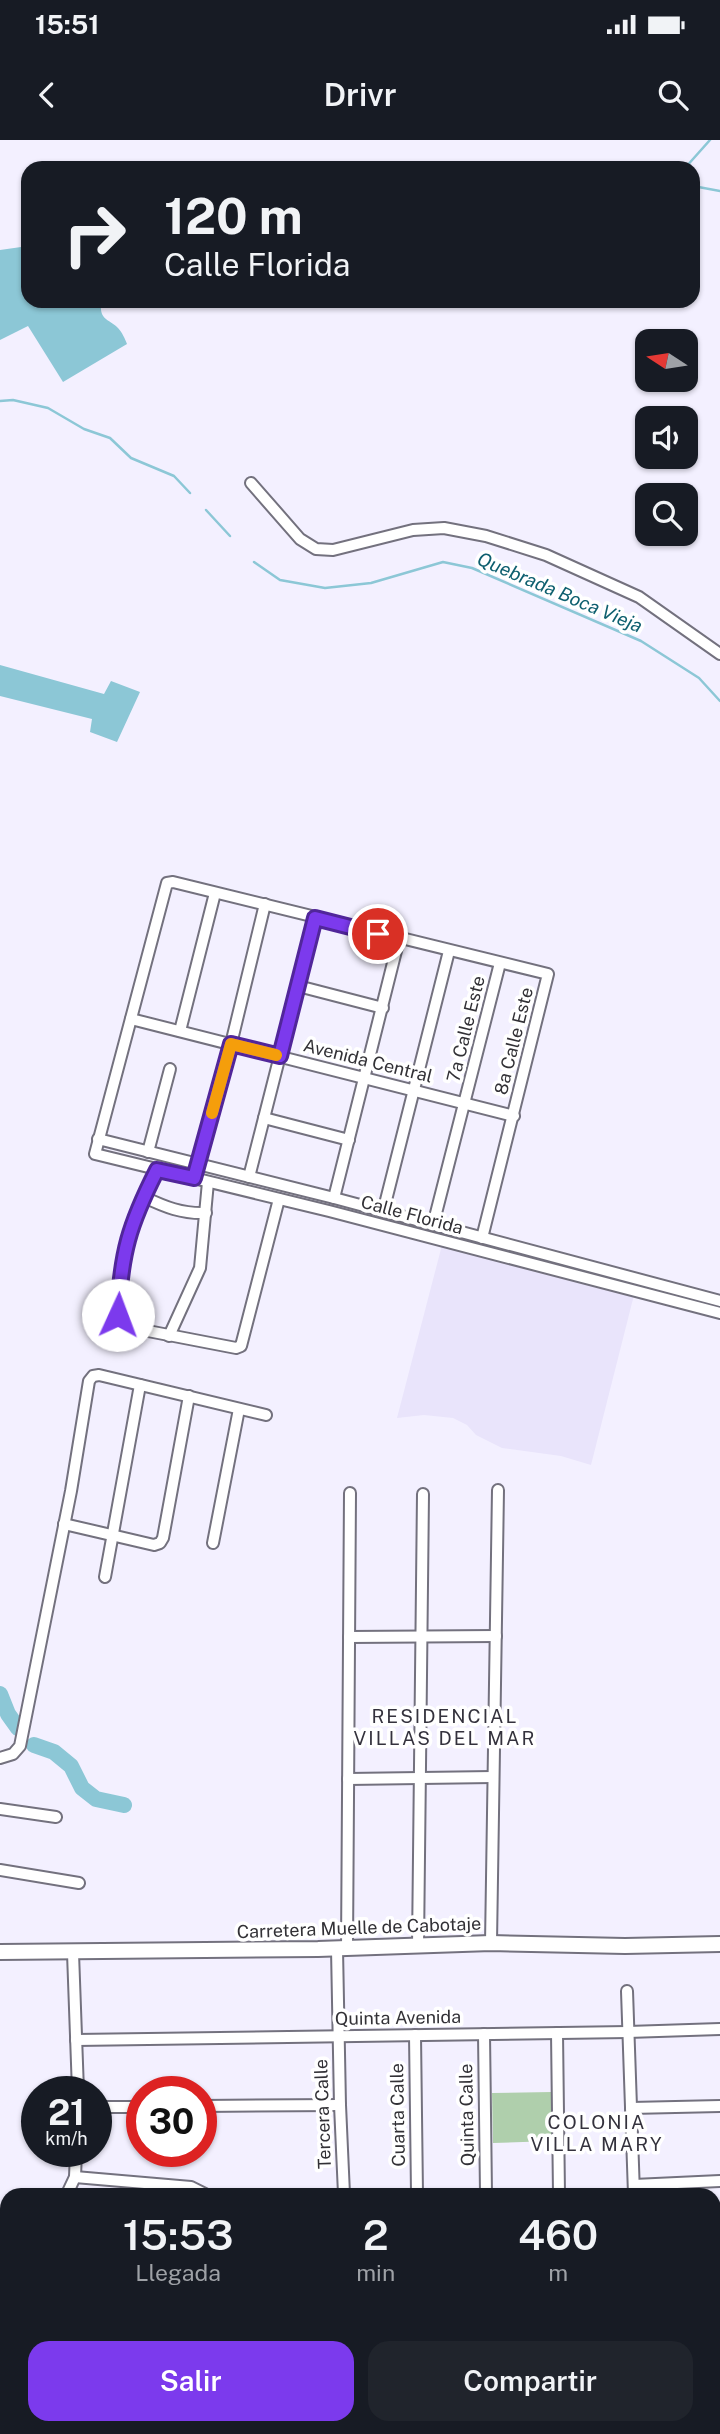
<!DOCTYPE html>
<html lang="es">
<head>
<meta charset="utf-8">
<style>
  body { margin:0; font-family:"Public Sans",sans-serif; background:#20242c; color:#f1f3f6; height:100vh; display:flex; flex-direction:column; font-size:26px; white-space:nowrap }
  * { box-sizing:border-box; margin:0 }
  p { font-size:23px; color:#9ea1a6 }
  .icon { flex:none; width:38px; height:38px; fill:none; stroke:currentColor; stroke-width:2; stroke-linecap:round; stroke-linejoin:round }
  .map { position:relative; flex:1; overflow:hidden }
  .sheet { position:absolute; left:0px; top:2048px; width:721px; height:247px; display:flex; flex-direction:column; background:#171b24; border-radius:21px 21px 0 0; box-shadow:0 2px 5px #0004 }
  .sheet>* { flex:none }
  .guide { position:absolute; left:21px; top:21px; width:679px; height:147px; border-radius:21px; box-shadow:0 2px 5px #0004; background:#171b24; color:#f1f3f6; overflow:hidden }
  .needle { width:46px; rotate:282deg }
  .tools { position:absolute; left:635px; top:189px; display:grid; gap:14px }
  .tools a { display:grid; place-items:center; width:63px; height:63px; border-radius:14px; background:#171b24; box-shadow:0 2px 5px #0004; font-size:35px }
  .speed { position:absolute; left:21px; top:1936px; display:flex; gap:14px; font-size:35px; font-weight:700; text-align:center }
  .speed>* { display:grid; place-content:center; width:91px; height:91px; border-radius:50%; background:#171b24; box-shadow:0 2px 5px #0004; line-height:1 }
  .speed small { font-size:18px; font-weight:400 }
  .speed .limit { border:10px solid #d22; background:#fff; color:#111 }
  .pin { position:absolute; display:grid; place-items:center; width:60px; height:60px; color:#fff; margin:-30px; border:4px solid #fff; border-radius:50%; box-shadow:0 2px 7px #0007 }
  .me { position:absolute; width:77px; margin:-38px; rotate:2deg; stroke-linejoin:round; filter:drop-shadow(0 0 5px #0008) }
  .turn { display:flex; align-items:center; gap:24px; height:147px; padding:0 28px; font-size:32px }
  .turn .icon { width:91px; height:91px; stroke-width:2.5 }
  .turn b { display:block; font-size:49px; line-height:60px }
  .eta { display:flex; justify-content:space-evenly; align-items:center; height:119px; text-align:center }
  .eta b { font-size:42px; font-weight:600; line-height:49px }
  .primary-button { display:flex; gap:14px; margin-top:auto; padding:14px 28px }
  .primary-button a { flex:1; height:80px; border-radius:21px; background:#7c3aed; color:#fff; font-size:28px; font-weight:600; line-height:80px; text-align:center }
  .primary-button a+a { background:#20242c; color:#f1f3f6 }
  .status { display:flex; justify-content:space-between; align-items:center; height:49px; padding:0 35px; background:#171b24; direction:ltr }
  .status svg { height:19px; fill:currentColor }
  header { display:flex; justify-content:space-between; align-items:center; height:91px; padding:0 28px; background:#171b24; font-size:32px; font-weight:600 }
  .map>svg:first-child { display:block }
  .built { fill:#e9e4fb }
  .green { fill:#afcfac }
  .water { fill:#8cc7d6 }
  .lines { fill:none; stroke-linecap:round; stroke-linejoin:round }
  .stream { stroke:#8cc7d6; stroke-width:2.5 }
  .river { stroke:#8cc7d6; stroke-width:16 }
  .street-casing { stroke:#73717e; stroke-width:14 }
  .secondary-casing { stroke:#73717e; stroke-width:18 }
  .street { stroke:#fff; stroke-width:10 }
  .secondary { stroke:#fff; stroke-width:14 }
  .route-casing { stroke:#51269a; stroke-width:18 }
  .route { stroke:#7c3aed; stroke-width:12 }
  .slow { stroke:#f59e0b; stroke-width:12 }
  .labels { text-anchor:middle; stroke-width:7; stroke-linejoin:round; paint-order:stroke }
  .street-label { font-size:18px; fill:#323136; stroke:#fff }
  .water-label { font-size:19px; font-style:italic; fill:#0e5f6f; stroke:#fff }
  .neighbourhood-label { font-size:19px; letter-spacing:2px; fill:#34323d; stroke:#fff }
</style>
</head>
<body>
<div class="status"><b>15:51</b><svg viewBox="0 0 49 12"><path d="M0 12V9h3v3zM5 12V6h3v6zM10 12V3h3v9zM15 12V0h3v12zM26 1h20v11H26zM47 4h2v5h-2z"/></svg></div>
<header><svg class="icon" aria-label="back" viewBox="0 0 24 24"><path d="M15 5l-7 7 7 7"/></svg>Drivr<svg class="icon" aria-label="search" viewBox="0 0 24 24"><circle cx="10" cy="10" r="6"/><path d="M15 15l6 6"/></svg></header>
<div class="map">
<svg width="720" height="2294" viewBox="0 0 720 2294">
  <rect width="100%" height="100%" fill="#f3f0ff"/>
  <path class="built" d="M442,1105L634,1155L591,1325L561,1316L502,1308L476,1295L467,1285L453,1278L424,1275L397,1278Z"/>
  <path class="green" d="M552,1952L553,2001L493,2003L492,1953Z"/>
  <g class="water">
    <path d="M28,106V161H137L108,163L101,166C100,180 110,180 118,188C122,192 125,199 127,204L63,242L28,186L0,200V110Z"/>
    <path d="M0,525L104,554L111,541L140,552L117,602L90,592L92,579L0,556Z"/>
  </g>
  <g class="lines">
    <g class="stream">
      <path d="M685,28L710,0"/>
      <path d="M693,46L720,51"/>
      <path d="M0,261L13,260L48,268L84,289L110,298L131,318L174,336L190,353"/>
      <path d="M206,370L230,396"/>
      <path d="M254,422L280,440L325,448L371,443L443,422L472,428L641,501L699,538L720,561"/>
    </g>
    <g class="river">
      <path d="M0,1554L8,1574L18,1588"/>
      <path d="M34,1605L54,1612L71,1626L82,1648L96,1659L124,1665"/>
    </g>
    <g class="street-casing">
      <g id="street">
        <path d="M251,343L300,399L316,409L333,410L413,390L444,388L486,396L546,415L639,457L720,514"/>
        <path d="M298,846L383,868"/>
        <path d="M131,879L514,976"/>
        <path d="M180,891L215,753"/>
        <path d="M264,978L349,1000"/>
        <path d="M98,999L334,1058L720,1161"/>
        <path d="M148,1012L170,929"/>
        <path d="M196,1029L231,904L265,764"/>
        <path d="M157,1030C134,1073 121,1109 119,1159C119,1169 117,1178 122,1186L236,1208L241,1206L279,1059"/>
        <path d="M249,1037L315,778"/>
        <path d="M144,1057C165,1067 182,1074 206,1073"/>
        <path d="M334,1058L399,799"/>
        <path d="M383,1072L449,811"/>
        <path d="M433,1085L500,823"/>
        <path d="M482,1098L548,834L173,742L167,743L95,1014L329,1071L720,1173"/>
        <path d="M169,1196L200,1128L208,1042"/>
        <path d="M64,1384L154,1405L160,1403L163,1398L189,1256"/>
        <path d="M213,1403L239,1269"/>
        <path d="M105,1437L140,1245"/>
        <path d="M349,1497L496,1496"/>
        <path d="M0,1618L13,1614L20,1606L71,1351L89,1241L93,1236L99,1235L266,1275"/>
        <path d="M348,1639L493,1637"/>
        <path d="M0,1669L56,1677"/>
        <path d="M0,1730L79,1743"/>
        <path d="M491,1803L498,1350"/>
        <path d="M418,1807L423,1354"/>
        <path d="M337,1809L340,1965L344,2054"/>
        <path d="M347,1809L350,1353"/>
        <path d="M73,1813L78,1951"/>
        <path d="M627,1851L634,2054"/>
        <path d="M557,1893L559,2054"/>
        <path d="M484,1894L486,2054"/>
        <path d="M415,1895L417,2054"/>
        <path d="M76,1900L628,1892L720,1889"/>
        <path d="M201,1966L340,1965"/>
        <path d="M96,1967H142"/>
        <path d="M631,1968L720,1966"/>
        <path d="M75,2037L191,2047L205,2054"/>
        <path d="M634,2045L720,2041"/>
        <path d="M67,2054L75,2037L76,2011"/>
        <path d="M714,2117H720"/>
        <path d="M0,2135L7,2127"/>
        <path d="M0,2162L7,2168"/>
        <path d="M714,2192H720"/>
        <path d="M0,2245L7,2251"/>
        <path d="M54,2287L62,2294"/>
        <path d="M155,2287L164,2294"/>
        <path d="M204,2287L206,2294"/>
        <path d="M446,2287L464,2294"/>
        <path d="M703,2287L720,2294"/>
        <path d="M83,2294L88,2287"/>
        <path d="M416,2294L418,2287"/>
        <path d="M561,2294L563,2287"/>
      </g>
    </g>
    <g class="secondary-casing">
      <path id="secondary" d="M0,1812L318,1809L491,1803L625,1806L720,1804"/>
    </g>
    <use href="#street" class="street"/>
    <use href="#secondary" class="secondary"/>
  </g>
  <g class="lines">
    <g class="route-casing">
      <path id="route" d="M118,1175C121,1113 129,1085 157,1030L194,1038L231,904L280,916L315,778L378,794"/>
    </g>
    <use href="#route" class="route"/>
    <path class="slow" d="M212,973L231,904L276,915"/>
  </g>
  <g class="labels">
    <g class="street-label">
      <text transform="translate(466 889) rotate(-76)" y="6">7a Calle Este</text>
      <text transform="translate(514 901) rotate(-76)" y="6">8a Calle Este</text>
      <text transform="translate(368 921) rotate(14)" y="6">Avenida Central</text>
      <text transform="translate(412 1075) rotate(15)" y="6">Calle Florida</text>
      <text transform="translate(359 1788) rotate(-2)" y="6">Carretera Muelle de Cabotaje</text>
      <text transform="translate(398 1878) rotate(-1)" y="6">Quinta Avenida</text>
      <text transform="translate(323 1974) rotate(-92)" y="6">Tercera Calle</text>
      <text transform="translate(398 1975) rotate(-91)" y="6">Cuarta Calle</text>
      <text transform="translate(467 1975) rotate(-91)" y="6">Quinta Calle</text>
    </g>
    <g class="water-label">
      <text transform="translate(560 452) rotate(23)" y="7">Quebrada Boca Vieja</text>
    </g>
    <g class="neighbourhood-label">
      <text x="445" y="1583">RESIDENCIAL<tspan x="445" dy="22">VILLAS DEL MAR</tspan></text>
      <text x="597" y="1989">COLONIA<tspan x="597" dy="22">VILLA MARY</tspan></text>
    </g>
  </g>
</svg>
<div class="tools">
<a><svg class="needle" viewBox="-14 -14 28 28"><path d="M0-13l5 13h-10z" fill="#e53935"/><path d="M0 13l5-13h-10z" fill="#9ea1a6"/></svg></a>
<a><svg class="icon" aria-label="sound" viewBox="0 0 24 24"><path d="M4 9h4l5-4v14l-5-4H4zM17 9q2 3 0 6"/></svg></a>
<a><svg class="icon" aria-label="search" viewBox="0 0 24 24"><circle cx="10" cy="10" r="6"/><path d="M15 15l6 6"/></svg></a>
</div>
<div class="speed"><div>21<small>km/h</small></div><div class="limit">30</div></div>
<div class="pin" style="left:378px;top:794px;background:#d93025"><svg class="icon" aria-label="arrive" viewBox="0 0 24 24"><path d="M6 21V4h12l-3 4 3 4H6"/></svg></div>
<svg class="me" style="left:118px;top:1175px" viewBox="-20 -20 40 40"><circle r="19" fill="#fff"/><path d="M0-13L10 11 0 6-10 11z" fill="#7c3aed"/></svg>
<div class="guide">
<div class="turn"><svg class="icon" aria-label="right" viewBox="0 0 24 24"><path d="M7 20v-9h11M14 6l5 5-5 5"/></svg><div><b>120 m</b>Calle Florida</div></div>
</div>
<section class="sheet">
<div class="eta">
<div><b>15:53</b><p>Llegada</p></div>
<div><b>2</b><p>min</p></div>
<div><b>460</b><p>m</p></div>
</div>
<div class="primary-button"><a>Salir</a><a>Compartir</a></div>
</section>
</div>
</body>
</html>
